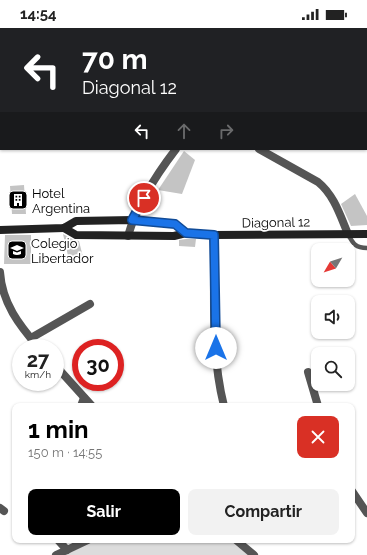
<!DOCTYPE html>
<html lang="es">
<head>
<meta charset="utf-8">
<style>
  body { margin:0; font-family:Raleway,sans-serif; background:#f2f2f2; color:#222; height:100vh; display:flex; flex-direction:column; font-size:15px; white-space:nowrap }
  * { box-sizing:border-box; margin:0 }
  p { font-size:13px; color:#767676 }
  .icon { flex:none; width:22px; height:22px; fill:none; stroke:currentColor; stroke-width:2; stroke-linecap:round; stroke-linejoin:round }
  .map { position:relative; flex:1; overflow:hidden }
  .panel { position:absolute; left:12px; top:375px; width:343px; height:140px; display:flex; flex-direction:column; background:#fff; border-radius:8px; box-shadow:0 1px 3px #0004 }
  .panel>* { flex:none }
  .top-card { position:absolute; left:0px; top:0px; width:367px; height:122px; box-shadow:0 1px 3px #0004; background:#202124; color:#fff; overflow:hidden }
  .needle { width:26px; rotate:231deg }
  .buttons { position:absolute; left:311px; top:215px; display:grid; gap:8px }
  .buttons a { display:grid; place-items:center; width:44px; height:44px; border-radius:8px; background:#fff; box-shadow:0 1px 3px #0004; font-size:20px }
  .speed { position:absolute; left:12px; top:311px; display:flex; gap:8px; font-size:20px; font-weight:700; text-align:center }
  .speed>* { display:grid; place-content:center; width:52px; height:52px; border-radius:50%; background:#fff; box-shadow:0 1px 3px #0004; line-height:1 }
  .speed small { font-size:10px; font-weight:400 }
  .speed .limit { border:6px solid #d22; background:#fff; color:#111 }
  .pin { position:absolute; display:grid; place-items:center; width:34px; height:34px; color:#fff; margin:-17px; border:2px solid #fff; border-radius:50%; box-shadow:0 1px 4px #0007 }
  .me { position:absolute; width:44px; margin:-22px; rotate:0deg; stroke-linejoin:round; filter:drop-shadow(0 0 3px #0008) }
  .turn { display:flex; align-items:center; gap:14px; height:84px; padding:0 16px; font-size:18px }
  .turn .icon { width:52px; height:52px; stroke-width:2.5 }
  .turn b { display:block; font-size:28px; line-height:34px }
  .lanes { display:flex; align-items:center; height:38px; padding:0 16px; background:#0003; justify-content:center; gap:20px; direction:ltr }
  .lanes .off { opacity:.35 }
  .round { display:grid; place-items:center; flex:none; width:42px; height:42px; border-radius:8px; background:#f2f2f2 }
  .headline { display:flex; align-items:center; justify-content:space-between; height:68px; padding:0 16px }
  h1 { font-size:24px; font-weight:700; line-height:30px; color:#000 }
  .primary-button { display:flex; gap:8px; margin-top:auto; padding:8px 16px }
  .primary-button a { flex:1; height:46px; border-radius:8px; background:#000; color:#fff; font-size:16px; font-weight:700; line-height:46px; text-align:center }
  .primary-button a+a { background:#f2f2f2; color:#222 }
  .status { display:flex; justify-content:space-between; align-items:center; height:28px; padding:0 20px; background:#fff; direction:ltr }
  .status svg { height:11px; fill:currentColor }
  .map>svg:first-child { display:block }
  .green { fill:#dcdcdc }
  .building { fill:#c4c4c4 }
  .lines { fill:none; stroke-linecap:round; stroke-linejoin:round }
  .service { stroke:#555; stroke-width:4.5 }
  .minor { stroke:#555; stroke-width:8 }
  .tertiary { stroke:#555; stroke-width:8 }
  .secondary { stroke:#222; stroke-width:8 }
  .route-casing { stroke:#114b97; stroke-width:10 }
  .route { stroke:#1a73e8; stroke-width:7 }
  .labels { text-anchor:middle; stroke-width:3.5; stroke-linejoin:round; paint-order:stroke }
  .poi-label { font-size:13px; fill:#000; stroke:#fff; text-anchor:start }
  .street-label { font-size:13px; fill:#000; stroke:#fff }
</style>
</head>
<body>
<div class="status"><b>14:54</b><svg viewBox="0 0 49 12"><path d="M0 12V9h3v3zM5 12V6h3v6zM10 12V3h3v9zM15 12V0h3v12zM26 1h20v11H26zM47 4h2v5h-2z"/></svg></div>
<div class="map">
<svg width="367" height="527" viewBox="0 0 367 527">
  <rect width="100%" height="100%" fill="#fff"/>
  <path class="green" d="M93,512H230L248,527H62Z"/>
  <g class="building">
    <path d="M184,123L195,132L182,166L158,162Z"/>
    <path d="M24,157L26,186H12L10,158Z"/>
    <path d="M355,166L367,188V197L351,198L341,176Z"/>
    <path d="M63,206L74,212L79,213L83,229L69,232Z"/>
    <path d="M5,207H31V236H4Z"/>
    <path d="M186,211H196L195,219L179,218V212Z"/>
  </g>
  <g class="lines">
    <path class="service" d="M348,206C353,216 356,220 367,220"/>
    <g class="minor">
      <path d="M126,0L127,1"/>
      <path d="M50,1V0"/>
      <path d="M139,1L140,0"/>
      <path d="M294,1L295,0"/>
      <path d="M0,71L1,70"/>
      <path d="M366,73H367"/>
      <path d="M259,121L318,154C334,167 340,187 348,206"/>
      <path d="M214,207C215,263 210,323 224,378"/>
      <path d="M128,208C137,176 156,147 176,121"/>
      <path d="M31,310L90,276"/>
      <path d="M308,344L318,378"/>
      <path d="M81,378L84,370"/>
      <path d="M352,463L367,485"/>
      <path d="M0,480L4,483"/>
      <path d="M58,512L67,522"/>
      <path d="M56,527L88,512"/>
    </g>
    <g class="tertiary">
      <path d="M0,244C2,275 19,297 39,320"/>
      <path d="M55,337L92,378"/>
      <path d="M236,512L254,527"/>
    </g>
    <g class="secondary">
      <path d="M64,200L76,207L174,208L186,205L214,207L367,206"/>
      <path d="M0,202L64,200L76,193L133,192L175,196L186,205"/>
    </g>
  </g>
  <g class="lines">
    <g class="route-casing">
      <path id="route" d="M144,170L132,192L175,196L186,205L214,207L216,320"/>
    </g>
    <use href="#route" class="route"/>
  </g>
  <defs>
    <g id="building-square" transform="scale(1)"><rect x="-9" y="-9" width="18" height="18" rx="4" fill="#000" stroke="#fff"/><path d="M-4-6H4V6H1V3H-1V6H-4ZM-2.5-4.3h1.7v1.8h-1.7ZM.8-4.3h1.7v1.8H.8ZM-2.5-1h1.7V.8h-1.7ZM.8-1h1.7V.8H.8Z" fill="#fff"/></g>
    <g id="school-square" transform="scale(1)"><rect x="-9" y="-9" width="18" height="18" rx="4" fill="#000" stroke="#fff"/><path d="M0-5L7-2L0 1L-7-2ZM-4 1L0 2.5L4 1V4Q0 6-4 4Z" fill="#fff"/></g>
  </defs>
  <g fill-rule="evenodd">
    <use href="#building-square" x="18" y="172"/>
    <use href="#school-square" x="17" y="222"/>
  </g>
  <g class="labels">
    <g class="poi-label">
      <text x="32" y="170">Hotel<tspan x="32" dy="15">Argentina</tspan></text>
      <text x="31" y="220">Colegio<tspan x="31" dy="15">Libertador</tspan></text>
    </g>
    <g class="street-label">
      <text transform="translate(276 194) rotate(-1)" y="5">Diagonal 12</text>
    </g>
  </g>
</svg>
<div class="buttons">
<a><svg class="needle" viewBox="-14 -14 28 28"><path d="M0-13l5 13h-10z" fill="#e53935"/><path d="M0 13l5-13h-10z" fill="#767676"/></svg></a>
<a><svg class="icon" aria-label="sound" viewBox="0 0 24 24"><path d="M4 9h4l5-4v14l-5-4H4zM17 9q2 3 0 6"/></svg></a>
<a><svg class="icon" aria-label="search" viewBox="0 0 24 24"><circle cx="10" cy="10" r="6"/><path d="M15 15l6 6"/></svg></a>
</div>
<div class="speed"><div>27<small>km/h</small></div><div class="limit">30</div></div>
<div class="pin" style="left:144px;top:170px;background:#d93025"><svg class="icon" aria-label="arrive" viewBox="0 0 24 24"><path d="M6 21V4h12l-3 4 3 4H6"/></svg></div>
<svg class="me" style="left:216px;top:320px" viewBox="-20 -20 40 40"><circle r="19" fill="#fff"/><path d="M0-13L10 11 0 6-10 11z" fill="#1a73e8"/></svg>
<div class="top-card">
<div class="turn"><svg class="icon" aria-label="left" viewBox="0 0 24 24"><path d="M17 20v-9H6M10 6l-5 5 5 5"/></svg><div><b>70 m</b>Diagonal 12</div></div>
<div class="lanes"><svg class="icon" aria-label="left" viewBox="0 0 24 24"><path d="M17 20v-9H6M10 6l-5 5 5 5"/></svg><svg class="icon off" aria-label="ahead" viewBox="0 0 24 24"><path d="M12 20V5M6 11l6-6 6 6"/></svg><svg class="icon off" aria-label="right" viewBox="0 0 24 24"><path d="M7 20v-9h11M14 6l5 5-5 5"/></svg></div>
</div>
<section class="panel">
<div class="headline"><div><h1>1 min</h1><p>150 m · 14:55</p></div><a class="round" style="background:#d93025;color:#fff"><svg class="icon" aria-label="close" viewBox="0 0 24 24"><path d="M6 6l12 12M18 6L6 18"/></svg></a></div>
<div class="primary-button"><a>Salir</a><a>Compartir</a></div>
</section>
</div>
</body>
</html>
